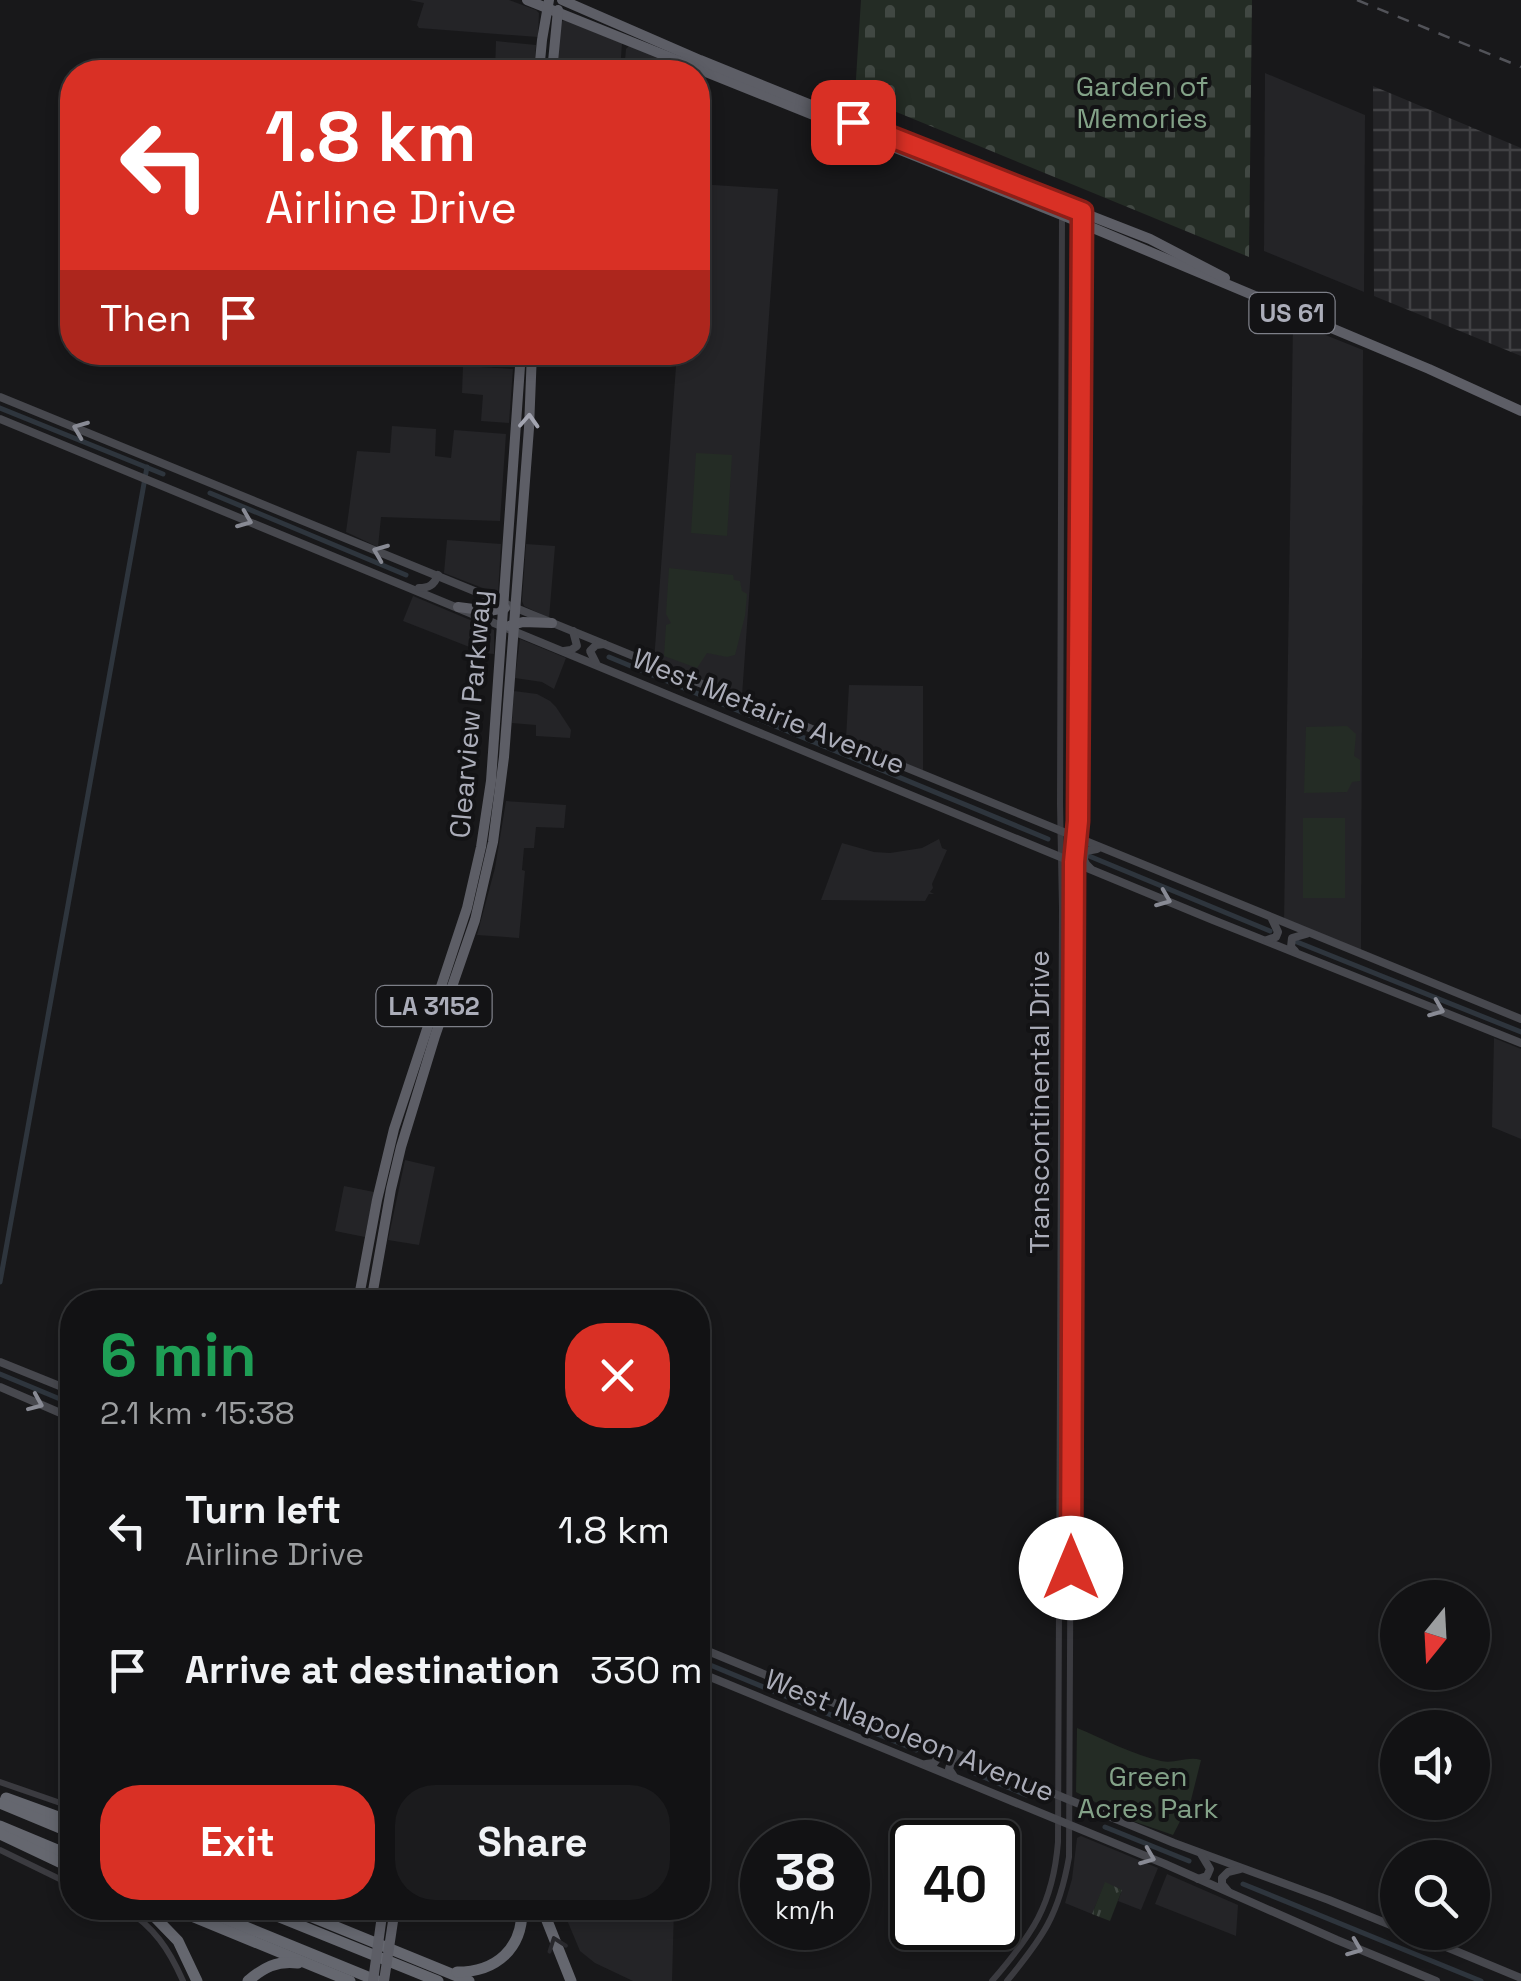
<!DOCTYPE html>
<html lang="en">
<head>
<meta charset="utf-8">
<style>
  body { margin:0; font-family:"Space Grotesk",sans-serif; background:#1b1b1d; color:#f1f3f6; height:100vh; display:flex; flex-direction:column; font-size:38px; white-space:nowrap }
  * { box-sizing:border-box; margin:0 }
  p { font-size:32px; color:#9c9ea0 }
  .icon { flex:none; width:55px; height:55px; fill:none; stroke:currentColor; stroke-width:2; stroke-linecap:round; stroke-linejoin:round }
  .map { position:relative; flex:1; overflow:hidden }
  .drawer { position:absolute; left:60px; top:1290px; width:650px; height:630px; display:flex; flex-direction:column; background:#121214; border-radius:40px; box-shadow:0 5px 15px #0003,0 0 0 2px #313234 }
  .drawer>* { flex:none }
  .hud { position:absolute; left:60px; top:60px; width:650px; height:305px; border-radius:40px; box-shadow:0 5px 15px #0003,0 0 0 2px #313234; background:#d93025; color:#fff; overflow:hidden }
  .needle { width:65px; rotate:198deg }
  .controls { position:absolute; left:1380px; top:1580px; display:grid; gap:20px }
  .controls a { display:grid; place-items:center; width:110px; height:110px; border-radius:50%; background:#121214; box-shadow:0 5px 15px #0003,0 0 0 2px #313234; font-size:50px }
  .speed { position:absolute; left:740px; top:1820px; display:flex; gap:20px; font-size:50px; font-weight:700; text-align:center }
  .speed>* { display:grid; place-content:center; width:130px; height:130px; border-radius:50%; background:#121214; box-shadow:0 5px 15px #0003,0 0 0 2px #313234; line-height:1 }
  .speed small { font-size:25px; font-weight:400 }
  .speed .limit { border:5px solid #111; border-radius:15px; background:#fff; color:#111 }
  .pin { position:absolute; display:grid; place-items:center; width:85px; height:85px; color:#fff; margin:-42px; border-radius:20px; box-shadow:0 5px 15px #0006 }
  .me { position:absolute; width:110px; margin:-55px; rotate:0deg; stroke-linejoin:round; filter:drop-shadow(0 0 8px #0008) }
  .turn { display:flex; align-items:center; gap:35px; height:210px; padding:0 40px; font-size:45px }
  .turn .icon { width:130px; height:130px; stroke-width:2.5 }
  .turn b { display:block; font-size:70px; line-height:85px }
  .then { display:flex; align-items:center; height:95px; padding:0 40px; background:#0003; gap:20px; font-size:38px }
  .round { display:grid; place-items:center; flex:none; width:105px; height:105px; border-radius:40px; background:#1b1b1d }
  .overview { display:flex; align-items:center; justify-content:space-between; height:170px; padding:0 40px }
  h1 { font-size:60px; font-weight:700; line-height:75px; color:#1e9e55 }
  .action { display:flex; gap:20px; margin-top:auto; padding:20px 40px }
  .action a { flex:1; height:115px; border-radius:40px; background:#d93025; color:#fff; font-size:40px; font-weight:700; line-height:115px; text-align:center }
  .action a+a { background:#1b1b1d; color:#f1f3f6 }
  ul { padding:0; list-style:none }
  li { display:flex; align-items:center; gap:30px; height:140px; padding:0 40px }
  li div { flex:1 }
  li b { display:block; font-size:38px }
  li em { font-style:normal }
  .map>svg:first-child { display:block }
  .built { fill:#242427 }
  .industrial { fill:url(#industrial-grid) }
  .grass { fill:url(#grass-tufts) }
  .cemetery { fill:url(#cemetery-stones) }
  .park { fill:#242c25 }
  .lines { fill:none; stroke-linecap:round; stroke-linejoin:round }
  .canal { stroke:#2e353d; stroke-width:5 }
  .tertiary { stroke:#3b3b40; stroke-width:6 }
  .secondary { stroke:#47484e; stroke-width:8 }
  .trunk { stroke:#5d5e66; stroke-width:10 }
  .motorway { stroke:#65676f; stroke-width:11 }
  .rail { stroke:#525359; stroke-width:2.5; stroke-dasharray:12 10; stroke-linecap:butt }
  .trunk-bridge { stroke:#5d5e66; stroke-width:10 }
  .oneway { stroke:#a3a5b1 }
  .oneway2 { stroke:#888a94 }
  .oneway3 { stroke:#28282c }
  .route-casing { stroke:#8d1f18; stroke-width:25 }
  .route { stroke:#d93025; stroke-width:18 }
  .labels { text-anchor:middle; stroke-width:8; stroke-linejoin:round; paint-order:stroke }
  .shield { fill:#131315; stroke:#7d7f88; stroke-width:2.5 }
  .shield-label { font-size:25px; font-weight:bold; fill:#abadb9 }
  .park-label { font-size:28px; fill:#83a288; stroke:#131315 }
  .street-label { font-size:28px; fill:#abadb9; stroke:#131315 }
</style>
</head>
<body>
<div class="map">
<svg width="1521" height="1981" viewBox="0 0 1521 1981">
  <defs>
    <pattern id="industrial-grid" width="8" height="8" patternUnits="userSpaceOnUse" patternTransform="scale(2.5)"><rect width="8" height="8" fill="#242427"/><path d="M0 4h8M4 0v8" fill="none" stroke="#414144"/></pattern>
    <pattern id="grass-tufts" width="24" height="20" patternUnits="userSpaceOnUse" patternTransform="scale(2.5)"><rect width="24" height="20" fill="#242c25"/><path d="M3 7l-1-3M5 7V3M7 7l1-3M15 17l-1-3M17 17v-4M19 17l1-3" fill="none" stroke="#414843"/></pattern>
    <pattern id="cemetery-stones" width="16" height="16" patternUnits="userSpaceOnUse" patternTransform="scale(2.5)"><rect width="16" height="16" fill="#242c25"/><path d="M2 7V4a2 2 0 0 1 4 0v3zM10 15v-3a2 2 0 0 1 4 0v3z" fill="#414843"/></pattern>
  </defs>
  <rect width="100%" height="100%" fill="#18181a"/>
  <g class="built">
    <path d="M409,0H509L536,10L539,13L538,37L419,28L417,25L424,3Z"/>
    <path d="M564,20L622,43L620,72H556L560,23Z"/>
    <path d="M496,41L536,45L534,72H495Z"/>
    <path d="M629,46L687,68L689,72H624L626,49Z"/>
    <path d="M1265,73L1365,115L1364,292L1264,251Z"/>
    <path d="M698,184L778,189L742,696L654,661L677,353L698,352Z"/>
    <path d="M1293,322L1363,350L1361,950L1284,925Z"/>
    <path d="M463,366L513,369L509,423L481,421L483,395L462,393Z"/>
    <path d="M392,426L436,429L435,456L451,458L454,430L506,434L500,521L381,517L378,547L346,532L357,451L390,453Z"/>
    <path d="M447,540L501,544L498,594L444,573Z"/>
    <path d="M526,544L555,546L549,618L524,606L522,601Z"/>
    <path d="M413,596L494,630V654L474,652L472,648L403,621Z"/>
    <path d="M520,639L566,658L554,689L542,682L515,678Z"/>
    <path d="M849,685L923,686V771L846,739Z"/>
    <path d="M514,691L537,694L550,701L556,707L571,730L570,738L536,736V725L512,723Z"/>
    <path d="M506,801L566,805L564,828L536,827L534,848H524L522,870L525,871L519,938L477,935L495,868Z"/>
    <path d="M939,839L942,848L947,850L932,884L933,888L930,892L934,894H929L925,901L821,900L842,843L874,852L890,853L922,848Z"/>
    <path d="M1494,1038L1521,1049V1139L1492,1127Z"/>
    <path d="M405,1160L435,1167L419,1245L388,1240Z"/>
    <path d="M344,1186L374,1192L365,1237L335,1231Z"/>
    <path d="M1081,1836L1158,1868L1141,1910L1118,1901L1122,1890L1105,1883L1092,1914L1065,1903L1072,1879L1077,1838Z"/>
    <path d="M1167,1874L1238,1905L1236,1936L1155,1904Z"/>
    <path d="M562,1908H674L672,1981H633L595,1963L580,1951Z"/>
  </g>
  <path class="industrial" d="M1373,86L1521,148V356L1374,296Z"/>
  <path class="grass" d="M1105,1882L1122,1890L1110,1921L1092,1914Z"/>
  <path class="cemetery" d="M861,0H1252L1249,257L855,95Z"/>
  <g class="park">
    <path d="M696,453L732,455L727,536L691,533Z"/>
    <path d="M669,568L733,575L734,580L740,581L742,591L747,594L745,616L735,655L727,657L707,653L697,668L664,656L666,625L671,623L666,614Z"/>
    <path d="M1347,726L1356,734L1354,756L1360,760V781L1352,782L1347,792L1304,793L1306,727Z"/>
    <rect x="1303" y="818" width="42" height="80"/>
    <path d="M1077,1728C1104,1739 1133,1755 1161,1761C1175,1764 1187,1756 1201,1760L1191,1800L1173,1835L1127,1819L1076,1792Z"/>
  </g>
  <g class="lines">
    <g class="canal">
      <path d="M0,408L163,474"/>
      <path d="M210,493L406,575"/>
      <path d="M609,657L1048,839"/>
      <path d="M1089,856L1270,931"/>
      <path d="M1297,942L1521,1032"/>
      <path d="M0,1282L147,467"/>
      <path d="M0,1374L72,1404"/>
      <path d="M698,1660L916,1750"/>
      <path d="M972,1772L1026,1795"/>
      <path d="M1105,1827L1189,1861"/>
      <path d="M1243,1884L1481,1981"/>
    </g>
    <g class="tertiary">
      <path d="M0,1782L72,1807"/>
      <path d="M0,1850L72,1885"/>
      <path d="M124,1908C154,1927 169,1949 183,1981"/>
      <path d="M992,1981C1032,1935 1053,1905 1058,1842L1062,908L1060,804L1062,216"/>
      <path d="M1007,1981C1043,1937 1059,1915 1069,1857L1074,862L1078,821L1081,220"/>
    </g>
    <g class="secondary">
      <path d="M0,397L1521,1019"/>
      <path d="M0,419L1213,920L1521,1043"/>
      <path d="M419,588C429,588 434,585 438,575"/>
      <path d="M564,651L571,650L577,646L573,631"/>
      <path d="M596,663L590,651L596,645L604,644"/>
      <path d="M1090,868C1084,863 1082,858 1086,851L1097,849"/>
      <path d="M1267,940L1276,937L1278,932L1272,919"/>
      <path d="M1295,951L1291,947L1292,938L1306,934"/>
      <path d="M0,1362L72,1391"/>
      <path d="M0,1387L72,1418"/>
      <path d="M698,1647L1174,1843L1329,1900L1398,1928"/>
      <path d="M698,1672L1165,1864L1337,1940L1436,1981"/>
      <path d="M926,1764L934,1763L937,1759L936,1749L931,1743"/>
      <path d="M953,1775L949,1769L951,1762L959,1759L968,1760"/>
      <path d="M1198,1879L1207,1876L1210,1869L1201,1854"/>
      <path d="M1228,1891L1222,1884V1878L1228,1872L1240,1869"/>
      <path d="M1410,1932L1521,1978"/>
    </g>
    <g class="trunk">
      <path d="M527,0L1062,215L1429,369L1521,411"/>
      <path d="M562,0L700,60L950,161L1150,239L1225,278"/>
      <path d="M539,72L542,40L549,0"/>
      <path d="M552,72L558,10"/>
      <path d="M458,607L489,611L505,608"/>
      <path d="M509,626L523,622L552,623"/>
      <path d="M358,1302L377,1200L394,1129L467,908L481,847L491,781L521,352"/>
      <path d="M371,1302L391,1189L401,1147L435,1036L475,920L493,842L504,757L529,428L532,352"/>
    </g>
    <g class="motorway">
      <path d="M6,1798L72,1822"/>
      <path d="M0,1803L72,1833"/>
      <path d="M0,1826L72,1856"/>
      <path d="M0,1834L72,1868"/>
      <path d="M146,1908L178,1941L197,1981"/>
      <path d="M172,1908L350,1981"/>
      <path d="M199,1908L378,1981"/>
      <path d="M257,1908L438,1981"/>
      <path d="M290,1908L469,1981"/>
      <path d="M542,1908L571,1981"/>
      <path d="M457,1972C496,1972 523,1949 522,1908"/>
      <path d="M248,1981C263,1968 277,1960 298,1963"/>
    </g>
    <path class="rail" d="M1357,0L1521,67"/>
    <g class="trunk-bridge">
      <path d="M373,1981L383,1908"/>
      <path d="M384,1981L395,1908"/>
    </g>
  </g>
  <defs><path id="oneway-chevron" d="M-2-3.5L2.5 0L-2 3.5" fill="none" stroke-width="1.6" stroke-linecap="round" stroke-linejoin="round" transform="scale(2.5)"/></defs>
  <use class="oneway" href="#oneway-chevron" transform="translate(529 421) rotate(-87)"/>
  <g class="oneway2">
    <use href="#oneway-chevron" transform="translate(80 429) rotate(-158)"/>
    <use href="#oneway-chevron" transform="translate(245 520) rotate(22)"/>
    <use href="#oneway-chevron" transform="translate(380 552) rotate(-158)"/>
    <use href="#oneway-chevron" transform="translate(1164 899) rotate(22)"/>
    <use href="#oneway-chevron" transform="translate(1437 1009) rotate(22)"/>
    <use href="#oneway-chevron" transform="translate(36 1403) rotate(23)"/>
    <use href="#oneway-chevron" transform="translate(1148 1857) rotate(22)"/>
    <use href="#oneway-chevron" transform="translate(1355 1948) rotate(22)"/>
  </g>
  <use class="oneway3" href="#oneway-chevron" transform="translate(556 1944) rotate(-110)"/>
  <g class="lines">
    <g class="route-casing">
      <path id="route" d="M853,122L1082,212L1078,821L1074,862L1071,1568"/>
    </g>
    <use href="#route" class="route"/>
  </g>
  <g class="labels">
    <g class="shield">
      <rect x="1249.5" y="293" width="85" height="40" rx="8"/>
      <rect x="376.5" y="986" width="115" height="40" rx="8"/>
    </g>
    <g class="shield-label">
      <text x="1292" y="322">US 61</text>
      <text x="434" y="1015">LA 3152</text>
    </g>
    <g class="park-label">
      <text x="1142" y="96">Garden of<tspan x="1142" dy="32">Memories</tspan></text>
      <text x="1148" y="1786">Green<tspan x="1148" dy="32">Acres Park</tspan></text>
    </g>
    <g class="street-label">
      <text transform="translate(769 711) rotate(22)" y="10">West Metairie Avenue</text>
      <text transform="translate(470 714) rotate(-85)" y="10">Clearview Parkway</text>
      <text transform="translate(1039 1102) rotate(-90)" y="10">Transcontinental Drive</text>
      <text transform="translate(910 1735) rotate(22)" y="10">West Napoleon Avenue</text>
    </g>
  </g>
</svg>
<div class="controls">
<a><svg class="needle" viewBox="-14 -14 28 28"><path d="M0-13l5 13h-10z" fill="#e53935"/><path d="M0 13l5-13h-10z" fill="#9c9ea0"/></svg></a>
<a><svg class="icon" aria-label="sound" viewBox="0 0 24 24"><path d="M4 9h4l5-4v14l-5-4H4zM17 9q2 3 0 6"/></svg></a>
<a><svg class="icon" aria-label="search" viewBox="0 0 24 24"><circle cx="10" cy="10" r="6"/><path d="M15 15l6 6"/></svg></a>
</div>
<div class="speed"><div>38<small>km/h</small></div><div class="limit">40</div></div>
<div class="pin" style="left:853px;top:122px;background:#d93025"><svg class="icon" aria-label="arrive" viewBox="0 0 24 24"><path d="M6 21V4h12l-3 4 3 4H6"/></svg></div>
<svg class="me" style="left:1071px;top:1568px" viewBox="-20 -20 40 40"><circle r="19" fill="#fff"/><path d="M0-13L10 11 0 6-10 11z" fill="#d93025"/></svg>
<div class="hud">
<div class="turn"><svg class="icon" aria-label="left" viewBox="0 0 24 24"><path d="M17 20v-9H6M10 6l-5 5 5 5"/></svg><div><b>1.8 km</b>Airline Drive</div></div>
<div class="then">Then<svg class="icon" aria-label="arrive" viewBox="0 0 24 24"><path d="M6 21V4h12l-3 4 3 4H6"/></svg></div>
</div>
<section class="drawer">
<div class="overview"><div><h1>6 min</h1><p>2.1 km · 15:38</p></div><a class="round" style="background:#d93025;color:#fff"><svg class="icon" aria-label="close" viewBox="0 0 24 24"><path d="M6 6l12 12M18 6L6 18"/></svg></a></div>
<ul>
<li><svg class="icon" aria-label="left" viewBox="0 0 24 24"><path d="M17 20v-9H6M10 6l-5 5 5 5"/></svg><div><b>Turn left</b><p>Airline Drive</p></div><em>1.8 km</em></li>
<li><svg class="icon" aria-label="arrive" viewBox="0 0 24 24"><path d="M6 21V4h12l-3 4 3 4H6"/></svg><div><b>Arrive at destination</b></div><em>330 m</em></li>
</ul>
<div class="action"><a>Exit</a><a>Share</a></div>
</section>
</div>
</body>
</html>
